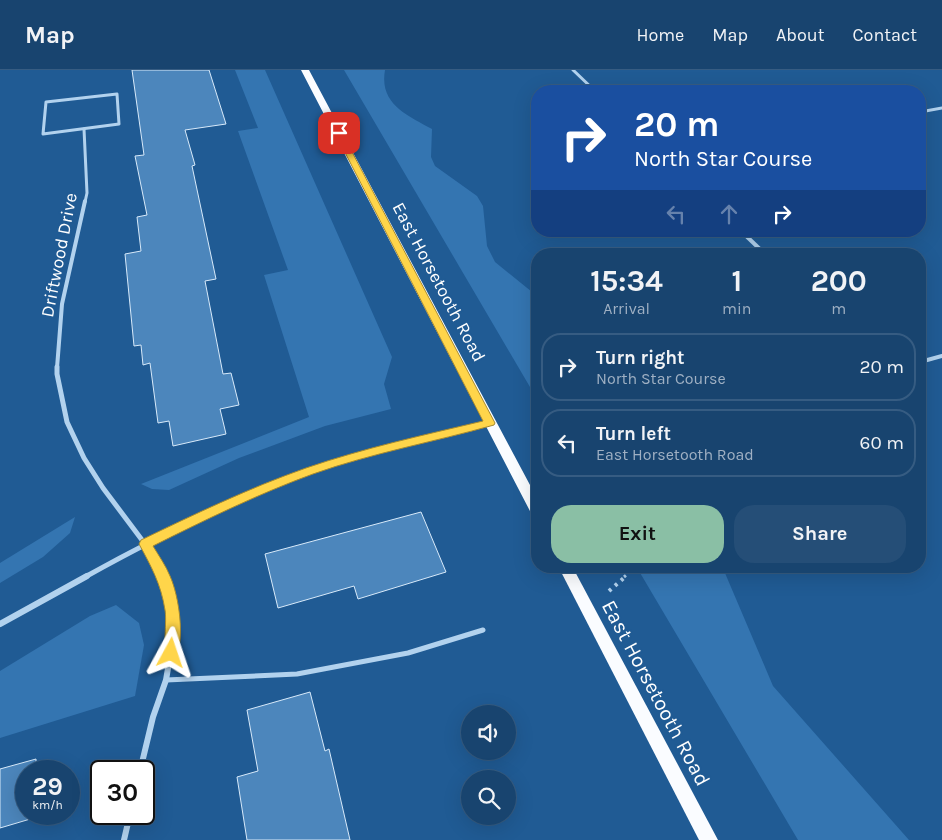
<!DOCTYPE html>
<html lang="en">
<head>
<meta charset="utf-8">
<style>
  body { margin:0; font-family:Karla,sans-serif; background:#254e77; color:#f1f3f6; height:100vh; display:flex; flex-direction:column; font-size:19px; white-space:nowrap }
  * { box-sizing:border-box; margin:0 }
  p { font-size:16px; color:#9fb0c3 }
  .icon { flex:none; width:28px; height:28px; fill:none; stroke:currentColor; stroke-width:2; stroke-linecap:round; stroke-linejoin:round }
  .map { position:relative; flex:1; overflow:hidden }
  .drawer { position:absolute; left:531px; top:178px; width:395px; height:325px; display:flex; flex-direction:column; background:#18446f; border-radius:20px; box-shadow:0 5px 20px #0002,0 0 0 1px #365c82 }
  .drawer>* { flex:none }
  .top-card { position:absolute; left:531px; top:15px; width:395px; height:152px; border-radius:20px; box-shadow:0 5px 20px #0002,0 0 0 1px #365c82; background:#1a4fa0; color:#fff; overflow:hidden }
  .tools { position:absolute; left:461px; top:635px; display:grid; gap:10px }
  .tools a { display:grid; place-items:center; width:55px; height:55px; border-radius:50%; background:#18446f; box-shadow:0 5px 20px #0002,0 0 0 1px #365c82; font-size:25px }
  .speed { position:absolute; left:15px; top:690px; display:flex; gap:10px; font-size:25px; font-weight:700; text-align:center }
  .speed>* { display:grid; place-content:center; width:65px; height:65px; border-radius:50%; background:#18446f; box-shadow:0 5px 20px #0002,0 0 0 1px #365c82; line-height:1 }
  .speed small { font-size:12px; font-weight:400 }
  .speed .limit { border:2px solid #111; border-radius:8px; background:#fff; color:#111 }
  .pin { position:absolute; display:grid; place-items:center; width:42px; height:42px; color:#fff; margin:-21px; border-radius:10px; box-shadow:0 2px 8px #0006 }
  .me { position:absolute; width:55px; margin:-28px; rotate:5deg; stroke-linejoin:round; filter:drop-shadow(0 0 4px #0008) }
  .turn { display:flex; align-items:center; gap:18px; height:105px; padding:0 20px; font-size:22px }
  .turn .icon { width:65px; height:65px; stroke-width:2.5 }
  .turn b { display:block; font-size:35px; line-height:42px }
  .lanes { display:flex; align-items:center; height:48px; padding:0 20px; background:#0003; justify-content:center; gap:25px; direction:ltr }
  .lanes .off { opacity:.35 }
  .eta { display:flex; justify-content:space-evenly; align-items:center; height:85px; text-align:center }
  .eta b { font-size:30px; font-weight:700; line-height:35px }
  .cta { display:flex; gap:10px; margin-top:auto; padding:10px 20px }
  .cta a { flex:1; height:58px; border-radius:20px; background:#8abfa5; color:#111; font-size:20px; font-weight:700; line-height:58px; text-align:center }
  .cta a+a { background:#254e77; color:#f1f3f6 }
  ul { padding:0; list-style:none }
  li { display:flex; align-items:center; gap:15px; height:68px; margin:0 10px 8px; padding:0 10px; border:2px solid #365c82; border-radius:20px }
  li div { flex:1 }
  li b { display:block; font-size:19px }
  li em { font-style:normal }
  header { display:flex; align-items:center; gap:30px; box-sizing:border-box; height:70px; padding:0 25px; background:#18446f; border-bottom:1px solid #365c82 }
  header strong { font-size:24px }
  nav { display:flex; gap:28px; margin-inline-start:auto; font-size:18px }
  .map>svg:first-child { display:block }
  .green { fill:#3475b1 }
  .building { fill:#4c86bc; stroke:#d8eafa }
  .lines { fill:none; stroke-linecap:round; stroke-linejoin:round }
  .path-far1 { stroke:#b2d2ee; stroke-width:3; stroke-dasharray:2.5 4; stroke-linecap:butt }
  .path { stroke:#b2d2ee; stroke-width:4; stroke-dasharray:3 5; stroke-linecap:butt }
  .lane { stroke:#b2d2ee; stroke-width:5 }
  .street-far3 { stroke:#b2d2ee; stroke-width:3 }
  .street-far2 { stroke:#b2d2ee; stroke-width:4 }
  .street-far1 { stroke:#b2d2ee; stroke-width:5 }
  .street { stroke:#b2d2ee; stroke-width:6 }
  .primary { fill:#fafcff; fill-rule:evenodd }
  .route { fill:#ffd54a; stroke:#a68a30 }
  .labels { text-anchor:middle; stroke-width:4; stroke-linejoin:round; paint-order:stroke }
  .street-label { font-size:18px; fill:#fff; stroke:#205b94 }
  .near-street-label { font-size:21px; fill:#fff; stroke:#205b94 }
</style>
</head>
<body>
<header>
<strong>Map</strong>
<nav><a>Home</a><a>Map</a><a>About</a><a>Contact</a></nav>
</header>
<div class="map">
<svg width="942" height="770" viewBox="0 0 942 770">
  <rect width="100%" height="100%" fill="#205b94"/>
  <g class="green">
    <path d="M235,0H265L392,287L384,314L391,339L325,356L239,388L169,420L152,419L141,414L309,347L264,205L288,200L238,61L258,58Z"/>
    <path d="M344,0H385C379,34 407,45 432,59L431,87L435,96L477,126L483,136L487,176L495,192L537,226V329Z"/>
    <path d="M75,447L70,463L43,487L0,513V493Z"/>
    <path d="M636,496H722L773,616L909,770H798Z"/>
    <path d="M116,535L139,553L144,575L135,626L0,668V601L90,546Z"/>
  </g>
  <g class="building">
    <path d="M132,0H209L226,54L185,60L195,95L192,96L216,209L205,211L223,304L231,303L239,335L220,339L226,364L173,376L169,351L158,353L150,293L143,295L141,275L134,276L125,184L141,181L137,147L147,145L135,86L144,85Z"/>
    <path d="M421,442L446,502L358,529L354,516L278,538L265,484Z"/>
    <path d="M310,622L325,681L329,679L350,770H247L237,707L258,701L247,640Z"/>
    <path d="M36,689V701H26V744H37V747L0,758V699Z"/>
  </g>
  <g class="lines">
    <path class="path-far1" d="M624,507L637,496"/>
    <path class="path" d="M609,521L626,506"/>
    <path class="lane" d="M166,610L297,604L408,583L483,560"/>
    <g class="street-far3">
      <path d="M573,0L595,21"/>
      <path d="M117,24L119,54L43,64L46,32Z"/>
      <path d="M920,42L942,38"/>
      <path d="M84,59L87,123L85,132"/>
    </g>
    <g class="street-far2">
      <path d="M741,161L765,184"/>
      <path d="M920,292L942,286"/>
      <path d="M57,298L62,234L85,131"/>
    </g>
    <g class="street-far1">
      <path d="M57,297V304L67,352L84,388L103,418L145,474L164,507"/>
      <path d="M85,507C157,467 231,430 309,402C367,380 429,367 489,353"/>
    </g>
    <g class="street">
      <path d="M0,554L87,506"/>
      <path d="M140,701L153,647L166,610L173,569L172,540L163,506"/>
      <path d="M124,770L130,744"/>
    </g>
    <g class="primary">
      <path d="M301,0H309L538,430V448L533,447L531,443Z"/>
      <path d="M558,496H572L718,770H699Z"/>
    </g>
  </g>
  <path class="route" d="M339,61L342,63L495,353L494,355C434,372 372,383 313,404C258,424 205,450 153,476C159,486 166,496 170,506C179,526 185,568 176,587L171,589L166,587C163,581 167,550 165,540C161,514 151,496 139,474L141,470C195,444 249,418 306,398C364,378 424,365 483,351L335,63Z"/>
  <g class="labels">
    <g class="street-label">
      <text transform="translate(59 185) rotate(-79)" y="6">Driftwood Drive</text>
      <text transform="translate(439 212) rotate(62)" y="6">East Horsetooth Road</text>
    </g>
    <g class="near-street-label">
      <text transform="translate(656 623) rotate(62)" y="7">East Horsetooth Road</text>
    </g>
  </g>
</svg>
<div class="tools">
<a><svg class="icon" aria-label="sound" viewBox="0 0 24 24"><path d="M4 9h4l5-4v14l-5-4H4zM17 9q2 3 0 6"/></svg></a>
<a><svg class="icon" aria-label="search" viewBox="0 0 24 24"><circle cx="10" cy="10" r="6"/><path d="M15 15l6 6"/></svg></a>
</div>
<div class="speed"><div>29<small>km/h</small></div><div class="limit">30</div></div>
<div class="pin" style="left:339px;top:63px;background:#d93025"><svg class="icon" aria-label="arrive" viewBox="0 0 24 24"><path d="M6 21V4h12l-3 4 3 4H6"/></svg></div>
<svg class="me" style="left:171px;top:583px" viewBox="-20 -20 40 40"><path d="M0-17L14 15 0 8-14 15z" fill="#ffd54a" stroke="#fff" stroke-width="4"/></svg>
<div class="top-card">
<div class="turn"><svg class="icon" aria-label="right" viewBox="0 0 24 24"><path d="M7 20v-9h11M14 6l5 5-5 5"/></svg><div><b>20 m</b>North Star Course</div></div>
<div class="lanes"><svg class="icon off" aria-label="left" viewBox="0 0 24 24"><path d="M17 20v-9H6M10 6l-5 5 5 5"/></svg><svg class="icon off" aria-label="ahead" viewBox="0 0 24 24"><path d="M12 20V5M6 11l6-6 6 6"/></svg><svg class="icon" aria-label="right" viewBox="0 0 24 24"><path d="M7 20v-9h11M14 6l5 5-5 5"/></svg></div>
</div>
<section class="drawer">
<div class="eta">
<div><b>15:34</b><p>Arrival</p></div>
<div><b>1</b><p>min</p></div>
<div><b>200</b><p>m</p></div>
</div>
<ul>
<li><svg class="icon" aria-label="right" viewBox="0 0 24 24"><path d="M7 20v-9h11M14 6l5 5-5 5"/></svg><div><b>Turn right</b><p>North Star Course</p></div><em>20 m</em></li>
<li><svg class="icon" aria-label="left" viewBox="0 0 24 24"><path d="M17 20v-9H6M10 6l-5 5 5 5"/></svg><div><b>Turn left</b><p>East Horsetooth Road</p></div><em>60 m</em></li>
</ul>
<div class="cta"><a>Exit</a><a>Share</a></div>
</section>
</div>
</body>
</html>
